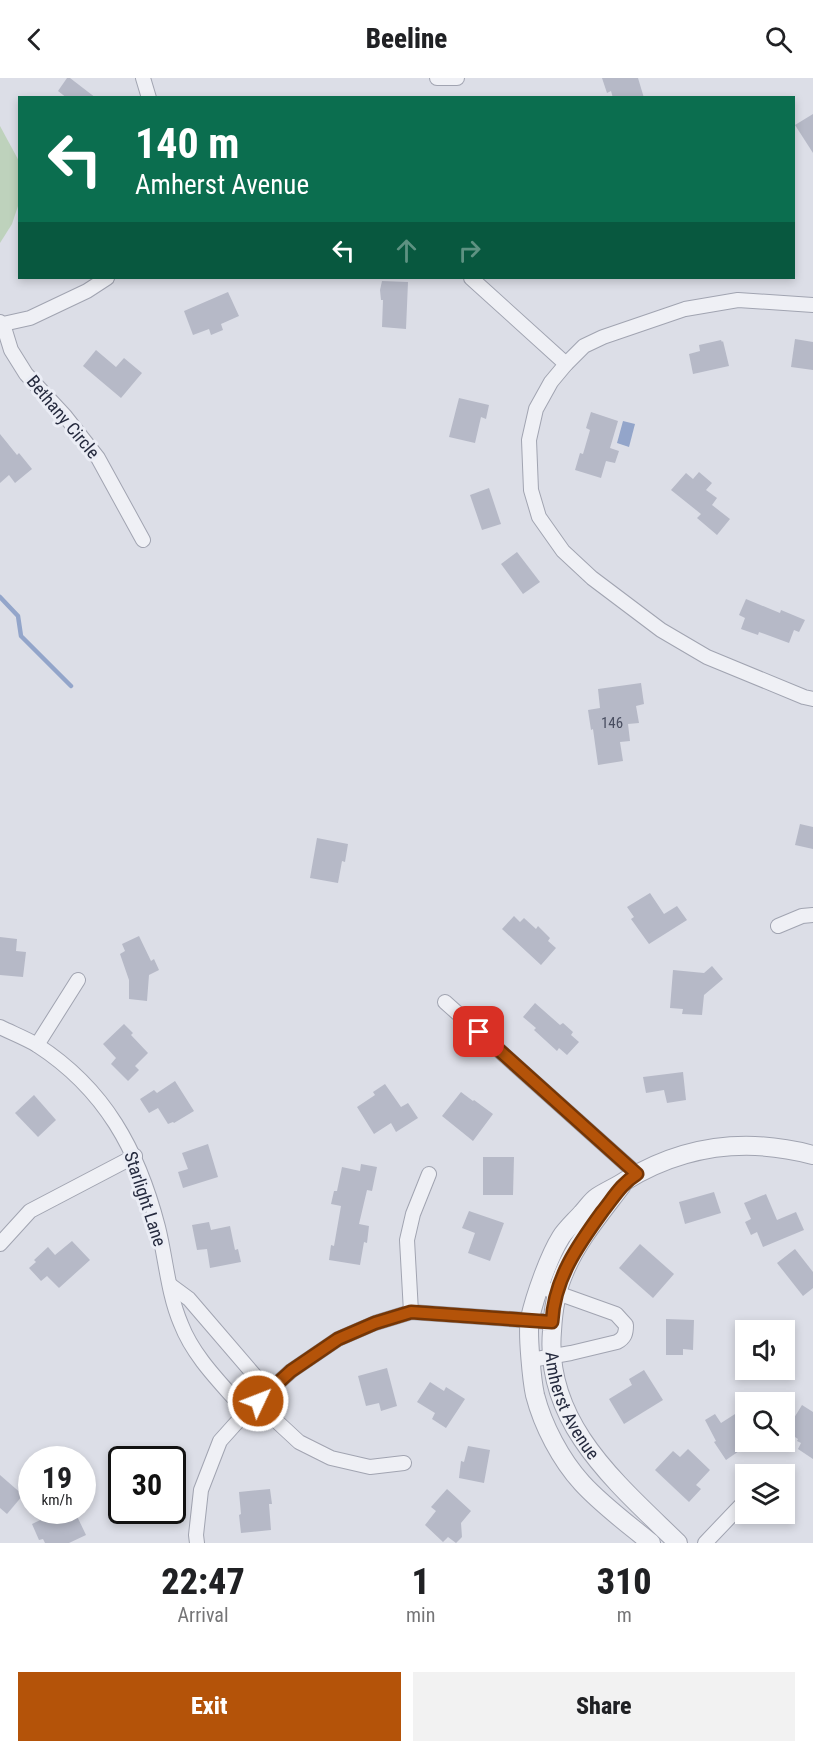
<!DOCTYPE html>
<html lang="en">
<head>
<meta charset="utf-8">
<style>
  body { margin:0; font-family:"Roboto Condensed",sans-serif; background:#f2f2f2; color:#202124; height:100vh; display:flex; flex-direction:column; font-size:22px; white-space:nowrap }
  * { box-sizing:border-box; margin:0 }
  p { font-size:20px; color:#757577 }
  .icon { flex:none; width:33px; height:33px; fill:none; stroke:currentColor; stroke-width:2; stroke-linecap:round; stroke-linejoin:round }
  .map { position:relative; height:1465px; overflow:hidden }
  .sheet { display:flex; flex-direction:column; background:#fff; flex:1 }
  .sheet>* { flex:none }
  .hud { position:absolute; left:18px; top:18px; width:777px; height:183px; border-radius:0px; box-shadow:0 3px 9px #0003; background:#0b6e4f; color:#fff; overflow:hidden }
  .fabs { position:absolute; left:735px; top:1242px; display:grid; gap:12px }
  .fabs a { display:grid; place-items:center; width:60px; height:60px; border-radius:0px; background:#fff; box-shadow:0 3px 9px #0003; font-size:30px }
  .speed { position:absolute; left:18px; top:1368px; display:flex; gap:12px; font-size:30px; font-weight:700; text-align:center }
  .speed>* { display:grid; place-content:center; width:78px; height:78px; border-radius:50%; background:#fff; box-shadow:0 3px 9px #0003; line-height:1 }
  .speed small { font-size:15px; font-weight:400 }
  .speed .limit { border:3px solid #111; border-radius:9px; background:#fff; color:#111 }
  .pin { position:absolute; display:grid; place-items:center; width:51px; height:51px; color:#fff; margin:-26px; border-radius:12px; box-shadow:0 3px 9px #0006 }
  .me { position:absolute; width:66px; margin:-33px; rotate:47deg; stroke-linejoin:round; filter:drop-shadow(0 0 4px #0008) }
  .turn { display:flex; align-items:center; gap:21px; height:126px; padding:0 18px; font-size:27px }
  .turn .icon { width:78px; height:78px; stroke-width:2.5 }
  .turn b { display:block; font-size:42px; line-height:51px }
  .lanes { display:flex; align-items:center; height:57px; padding:0 18px; background:#0003; justify-content:center; gap:30px; direction:ltr }
  .lanes .off { opacity:.35 }
  .eta { display:flex; justify-content:space-evenly; align-items:center; height:102px; text-align:center }
  .eta b { font-size:36px; font-weight:800; line-height:42px }
  .action { display:flex; gap:12px; margin-top:auto; padding:12px 18px }
  .action a { flex:1; height:69px; border-radius:0px; background:#b45309; color:#fff; font-size:24px; font-weight:800; line-height:69px; text-align:center }
  .action a+a { background:#f2f2f2; color:#202124 }
  header { display:flex; justify-content:space-between; align-items:center; height:78px; padding:0 18px; background:#fff; font-size:27px; font-weight:800 }
  .map>svg:first-child { display:block }
  .green { fill:#bed2bc }
  .water { fill:#93a5ca }
  .lines { fill:none; stroke-linecap:round; stroke-linejoin:round }
  .stream { stroke:#93a5ca; stroke-width:4.5 }
  .building { fill:#b6b9c7 }
  .minor-casing { stroke:#a1a4b1; stroke-width:16 }
  .tertiary-casing { stroke:#a1a4b1; stroke-width:20 }
  .minor { stroke:#eff0f5; stroke-width:14 }
  .tertiary { stroke:#eff0f5; stroke-width:18 }
  .route-casing { stroke:#753606; stroke-width:15 }
  .route { stroke:#b45309; stroke-width:10 }
  .labels { text-anchor:middle; stroke-width:6; stroke-linejoin:round; paint-order:stroke }
  .number-label { font-size:15px; fill:#494e60 }
  .street-label { font-size:18px; fill:#252a3e; stroke:#ebedf5 }
</style>
</head>
<body>
<header><svg class="icon" aria-label="back" viewBox="0 0 24 24"><path d="M15 5l-7 7 7 7"/></svg>Beeline<svg class="icon" aria-label="search" viewBox="0 0 24 24"><circle cx="10" cy="10" r="6"/><path d="M15 15l6 6"/></svg></header>
<div class="map">
<svg width="813" height="1465" viewBox="0 0 813 1465">
  <rect width="100%" height="100%" fill="#dcdee7"/>
  <path class="green" d="M0,48L20,85L19,125L12,146L0,165Z"/>
  <path class="water" d="M623,343L635,346L629,369L617,365Z"/>
  <g class="lines">
    <path class="stream" d="M0,519L18,538L21,558L71,608"/>
  </g>
  <g class="building">
    <path d="M67,0H70L96,20H67L58,13Z"/>
    <path d="M602,0H638L644,20H613L611,13L607,15Z"/>
    <path d="M813,36V75L795,47Z"/>
    <path d="M382,203L408,204L406,251L382,249L383,222H381L380,212Z"/>
    <path d="M228,214L239,238L221,246L223,252L211,257L209,251L193,257L184,233Z"/>
    <path d="M795,261L813,264V292L791,289Z"/>
    <path d="M721,262L722,264L723,263L729,288L693,296L689,276L700,273L699,267Z"/>
    <path d="M96,272L116,289L124,280L142,295L121,320L83,288Z"/>
    <path d="M459,320L489,327L486,341L481,339L475,365L449,359Z"/>
    <path d="M591,334L618,343L610,370L619,373L615,385L606,383L601,400L575,392L580,375L583,376L590,352L586,350Z"/>
    <path d="M0,356L17,377L19,375L32,391L15,405L9,397L0,405Z"/>
    <path d="M699,394L712,405L706,412L717,420L712,427L730,441L717,457L697,440L701,436L671,412L686,395L693,401Z"/>
    <path d="M489,410L501,446L482,452L470,417Z"/>
    <path d="M517,474L540,504L523,516L501,486Z"/>
    <path d="M746,521L780,535L781,532L805,542L799,554L794,552L789,565L759,554L758,557L741,551L745,540L739,537Z"/>
    <path d="M641,605L644,626L636,628L639,645L628,646L630,663L620,664L623,683L598,687L593,651L591,652L588,632L600,630L598,611Z"/>
    <path d="M800,746L813,749V771L795,767Z"/>
    <path d="M317,760L348,766L345,784L342,783L338,805L310,800Z"/>
    <path d="M650,815L664,836L677,828L687,842L649,866L631,841L634,839L627,829Z"/>
    <path d="M514,838L520,844L524,840L536,851L538,848L550,860L548,863L556,870L541,887L502,851Z"/>
    <path d="M139,858L151,883L154,881L159,892L149,897L147,923L129,921V902L120,876L125,873L122,866Z"/>
    <path d="M0,859L17,861L16,873L26,874L23,899L0,897Z"/>
    <path d="M712,888L723,901L704,917L702,937L682,936L683,931L670,930L673,892L704,895Z"/>
    <path d="M535,925L560,947L563,945L573,954L571,957L579,964L567,977L559,970L557,973L534,952L536,950L523,939Z"/>
    <path d="M124,946L133,955L131,957L148,975L135,988L139,992L128,1003L111,986L116,980L103,966Z"/>
    <path d="M683,994L686,1022L667,1025L664,1012L646,1015L643,999Z"/>
    <path d="M175,1003L194,1033L174,1045L173,1044L168,1046L158,1030L149,1035L140,1021L154,1012L157,1015Z"/>
    <path d="M385,1006L401,1029L408,1025L418,1040L396,1054L391,1045L374,1056L357,1029L375,1017L373,1014Z"/>
    <path d="M461,1014L473,1023L474,1022L493,1036L473,1063L442,1038Z"/>
    <path d="M34,1017L56,1042L38,1059L15,1035Z"/>
    <path d="M208,1066L218,1099L183,1110L178,1094L188,1091L182,1075Z"/>
    <path d="M483,1079H514L513,1117H483Z"/>
    <path d="M361,1086L377,1089L372,1113L367,1112L359,1146L369,1148L367,1165L364,1164L360,1187L329,1182L331,1167L334,1168L341,1128L331,1126L334,1113H337L342,1089L360,1093Z"/>
    <path d="M714,1114L721,1135L685,1146L679,1124Z"/>
    <path d="M766,1116L777,1142L796,1134L804,1152L763,1169L757,1154L751,1157L745,1144L751,1141L744,1125Z"/>
    <path d="M469,1133L504,1145L490,1183L468,1175L475,1155L462,1150Z"/>
    <path d="M209,1144L211,1152L230,1148L235,1172L238,1171L241,1184L210,1190L207,1171L197,1172L192,1147Z"/>
    <path d="M72,1163L90,1182L59,1210L47,1198L41,1203L29,1190L36,1184L34,1182L48,1169L55,1177Z"/>
    <path d="M640,1166L674,1196L653,1220L619,1190Z"/>
    <path d="M795,1171L813,1194V1210L803,1218L777,1185Z"/>
    <path d="M666,1241L694,1242L693,1272L683,1271V1277H666Z"/>
    <path d="M387,1290L397,1328L381,1333L379,1325L366,1328L358,1298Z"/>
    <path d="M644,1292L663,1322L624,1346L609,1321L632,1307L629,1301Z"/>
    <path d="M430,1304L444,1313L446,1309L465,1321L446,1350L432,1341L435,1335L417,1324Z"/>
    <path d="M802,1327L813,1334V1381L798,1371L801,1365L797,1363L798,1361L786,1353Z"/>
    <path d="M746,1329V1362L739,1366L742,1371L726,1382L714,1364L716,1363L705,1342L715,1336L721,1345Z"/>
    <path d="M468,1368L490,1372L484,1405L459,1400L461,1383L464,1384Z"/>
    <path d="M688,1371L710,1392L696,1407L701,1411L689,1424L655,1392L673,1373L680,1379Z"/>
    <path d="M0,1397L23,1417L7,1436L0,1430Z"/>
    <path d="M270,1411L272,1426H269L271,1452L241,1455L239,1437L241,1436L239,1414Z"/>
    <path d="M447,1411L471,1433L461,1445L462,1459L456,1465L448,1459L443,1464L425,1447L436,1433L431,1429Z"/>
    <path d="M61,1432H74L86,1457L69,1465H45L43,1461L39,1462L32,1446Z"/>
  </g>
  <g class="lines">
    <g class="minor-casing">
      <g id="minor">
        <path d="M143,0L149,20"/>
        <path d="M437,0H457"/>
        <path d="M471,200L566,286"/>
        <path d="M813,227L738,222L685,231L603,259L584,268L566,286L551,304L536,331L529,362L531,412L539,439L563,473L592,500L661,552L707,579L804,619L813,621"/>
        <path d="M0,244L3,246L30,240L87,213L107,200"/>
        <path d="M3,246L11,272L26,296L65,338L98,380L143,462"/>
        <path d="M778,848L802,838L813,837"/>
        <path d="M445,924L637,1096"/>
        <path d="M0,949C12,955 25,960 37,967C105,1011 138,1072 158,1149C166,1181 168,1216 181,1246C194,1280 223,1307 246,1334"/>
        <path d="M37,967L78,902"/>
        <path d="M0,1166L30,1133L135,1078"/>
        <path d="M170,1207L189,1221L268,1313"/>
        <path d="M411,1234L407,1162L413,1136L429,1096"/>
        <path d="M531,1282L571,1275L617,1264C625,1260 626,1255 626,1247L616,1236L549,1212"/>
        <path d="M258,1323L272,1339L299,1364L331,1380L370,1389L404,1385"/>
        <path d="M784,1408L786,1409L787,1418L784,1422"/>
        <path d="M197,1465L196,1457L201,1412L220,1363L246,1334L291,1293L338,1261L375,1245L411,1234L552,1244"/>
        <path d="M705,1465L746,1422"/>
      </g>
    </g>
    <g class="tertiary-casing">
      <g id="tertiary">
        <path id="s1" d="M622,1107C601,1135 577,1163 564,1195C556,1213 553,1234 552,1253C544,1346 618,1406 678,1465"/>
        <path d="M651,1465C628,1446 602,1427 582,1405C561,1382 543,1348 535,1317C532,1303 527,1254 530,1240C535,1218 549,1178 561,1159C566,1151 575,1143 582,1135C587,1130 591,1123 597,1119C606,1113 616,1109 625,1103C684,1067 746,1059 813,1077"/>
      </g>
    </g>
    <use href="#minor" class="minor"/>
    <use href="#tertiary" class="tertiary"/>
  </g>
  <g class="lines">
    <g class="route-casing">
      <path id="route" d="M258,1323L291,1293L338,1261L375,1245L411,1234L552,1244C554,1201 578,1167 602,1134C614,1119 621,1106 637,1096L479,954"/>
    </g>
    <use href="#route" class="route"/>
  </g>
  <g class="labels">
    <g class="number-label">
      <text x="612" y="650">146</text>
    </g>
    <g class="street-label">
      <text transform="translate(63 339) rotate(50)" y="6">Bethany Circle</text>
      <text transform="translate(145 1121) rotate(72)" y="6">Starlight Lane</text>
      <text dy="6" stroke="none"><textPath href="#s1" startOffset="244">Amherst Avenue</textPath></text>
    </g>
  </g>
</svg>
<div class="fabs">
<a><svg class="icon" aria-label="sound" viewBox="0 0 24 24"><path d="M4 9h4l5-4v14l-5-4H4zM17 9q2 3 0 6"/></svg></a>
<a><svg class="icon" aria-label="search" viewBox="0 0 24 24"><circle cx="10" cy="10" r="6"/><path d="M15 15l6 6"/></svg></a>
<a><svg class="icon" aria-label="layers" viewBox="0 0 24 24"><path d="M12 4l9 5-9 5-9-5zM3 14l9 5 9-5"/></svg></a>
</div>
<div class="speed"><div>19<small>km/h</small></div><div class="limit">30</div></div>
<div class="pin" style="left:479px;top:954px;background:#d93025"><svg class="icon" aria-label="arrive" viewBox="0 0 24 24"><path d="M6 21V4h12l-3 4 3 4H6"/></svg></div>
<svg class="me" style="left:258px;top:1323px" viewBox="-20 -20 40 40"><circle r="17" fill="#b45309" stroke="#fff" stroke-width="3"/><path d="M0-11L8 9 0 5-8 9z" fill="#fff"/></svg>
<div class="hud">
<div class="turn"><svg class="icon" aria-label="left" viewBox="0 0 24 24"><path d="M17 20v-9H6M10 6l-5 5 5 5"/></svg><div><b>140 m</b>Amherst Avenue</div></div>
<div class="lanes"><svg class="icon" aria-label="left" viewBox="0 0 24 24"><path d="M17 20v-9H6M10 6l-5 5 5 5"/></svg><svg class="icon off" aria-label="ahead" viewBox="0 0 24 24"><path d="M12 20V5M6 11l6-6 6 6"/></svg><svg class="icon off" aria-label="right" viewBox="0 0 24 24"><path d="M7 20v-9h11M14 6l5 5-5 5"/></svg></div>
</div>
</div>
<section class="sheet">
<div class="eta">
<div><b>22:47</b><p>Arrival</p></div>
<div><b>1</b><p>min</p></div>
<div><b>310</b><p>m</p></div>
</div>
<div class="action"><a>Exit</a><a>Share</a></div>
</section>
</body>
</html>
